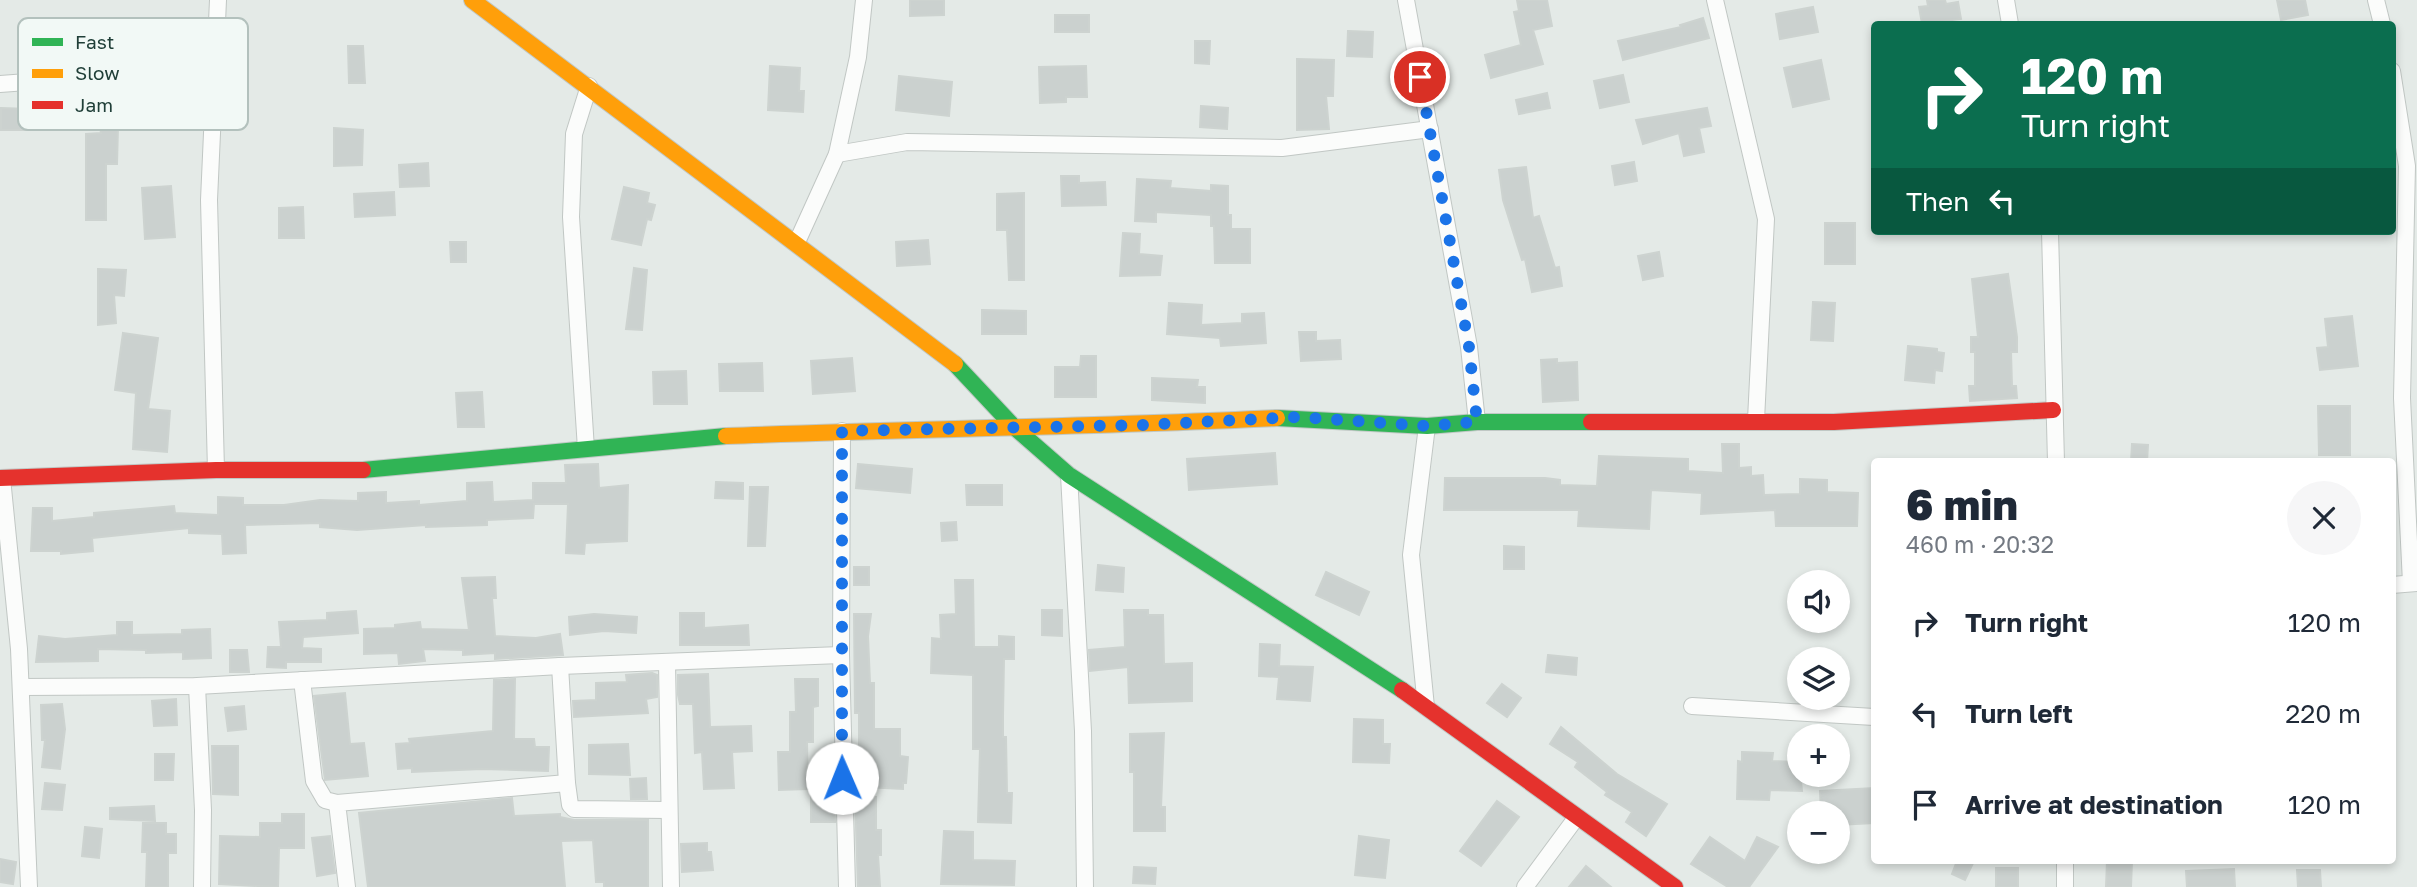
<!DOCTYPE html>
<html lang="en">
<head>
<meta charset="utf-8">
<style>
  body { margin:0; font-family:"Golos Text",sans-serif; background:#f6f6f7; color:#1f2937; height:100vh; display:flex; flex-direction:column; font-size:26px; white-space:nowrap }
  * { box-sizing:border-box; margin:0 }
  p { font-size:23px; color:#747a83 }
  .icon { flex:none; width:38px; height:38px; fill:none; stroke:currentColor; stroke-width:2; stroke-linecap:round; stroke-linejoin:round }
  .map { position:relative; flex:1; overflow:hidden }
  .panel { position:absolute; left:1871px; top:458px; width:525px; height:406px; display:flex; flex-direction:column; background:#fff; border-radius:7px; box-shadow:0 4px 10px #0003 }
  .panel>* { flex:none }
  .hud { position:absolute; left:1871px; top:21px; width:525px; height:214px; border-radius:7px; box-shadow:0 4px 10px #0003; background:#0b6e4f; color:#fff; overflow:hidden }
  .tools { position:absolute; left:1787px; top:570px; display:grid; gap:14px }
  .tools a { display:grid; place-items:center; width:63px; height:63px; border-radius:50%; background:#fff; box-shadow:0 4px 10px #0003; font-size:35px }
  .pin { position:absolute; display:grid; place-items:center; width:60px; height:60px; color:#fff; margin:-30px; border:4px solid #fff; border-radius:50%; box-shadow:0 2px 7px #0007 }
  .me { position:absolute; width:77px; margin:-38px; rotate:359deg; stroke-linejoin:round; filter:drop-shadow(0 0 5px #0008) }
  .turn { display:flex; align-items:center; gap:24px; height:147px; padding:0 35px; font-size:32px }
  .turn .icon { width:91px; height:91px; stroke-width:2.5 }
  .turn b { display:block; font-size:49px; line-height:60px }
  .then { display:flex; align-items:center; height:66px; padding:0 35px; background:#0003; gap:14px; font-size:26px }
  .round { display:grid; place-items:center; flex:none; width:74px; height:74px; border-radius:37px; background:#f6f6f7 }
  .summary { display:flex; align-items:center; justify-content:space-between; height:119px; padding:0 35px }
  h1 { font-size:42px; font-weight:800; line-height:52px }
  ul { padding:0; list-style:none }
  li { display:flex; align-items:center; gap:21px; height:91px; padding:0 35px }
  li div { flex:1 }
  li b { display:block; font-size:26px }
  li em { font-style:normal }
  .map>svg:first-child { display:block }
  .building { fill:#cbd1cf; stroke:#cdd3d0; stroke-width:2 }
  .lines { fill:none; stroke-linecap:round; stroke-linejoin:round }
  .street-casing { stroke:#c1c7c4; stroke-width:18 }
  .fast-casing { stroke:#c0c8c5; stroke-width:18 }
  .slow-casing { stroke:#c0c8c5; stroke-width:18 }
  .jam-casing { stroke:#c0c8c5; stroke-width:18 }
  .street { stroke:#fbfcfb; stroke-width:16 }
  .fast { stroke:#30b455; stroke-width:16 }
  .slow { stroke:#ff9f0a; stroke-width:16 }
  .jam { stroke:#e5322d; stroke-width:16 }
  .route { stroke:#1a73e8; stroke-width:12; stroke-dasharray:0 21.6 }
  .key { fill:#f2f9f6; stroke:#b3c1bd; stroke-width:2 }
  .key-label { font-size:19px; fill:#203f38 }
</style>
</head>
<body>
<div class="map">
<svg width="2417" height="887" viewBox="0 0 2417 887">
  <rect width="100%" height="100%" fill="#e4eae7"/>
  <g class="building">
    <path d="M910,0H944V15L910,16Z"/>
    <path d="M1517,0H1547L1552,26L1533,30L1543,64L1491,78L1485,55L1521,45L1514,12L1519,11Z"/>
    <path d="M1927,0H1945L1946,4L1958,2L1961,19L1922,24L1919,7L1928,6Z"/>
    <path d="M2277,0H2305L2308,15L2281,20Z"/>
    <path d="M1813,7L1818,32L1780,39L1776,14Z"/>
    <rect x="1055" y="15" width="34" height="17"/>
    <path d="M1703,18L1709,38L1623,60L1618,41L1681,27L1680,25Z"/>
    <path d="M1348,31L1373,32L1372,57L1347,56Z"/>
    <path d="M1195,41H1210L1209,64L1195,63Z"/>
    <path d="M348,46H363L365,83H349Z"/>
    <path d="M1297,59L1334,60L1333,96H1326L1329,129L1297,130Z"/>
    <path d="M1821,60L1829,99L1793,107L1784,68Z"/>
    <path d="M770,66L800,68L799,91H804L803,112L768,110Z"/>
    <path d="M1086,66L1087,97H1066V102L1040,103L1039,67Z"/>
    <path d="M1623,75L1629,102L1600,108L1594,81Z"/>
    <path d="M899,76L952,82L949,116L896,110Z"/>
    <path d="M1547,93L1550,108L1519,114L1516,100Z"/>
    <path d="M1201,106L1228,108L1227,129L1200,127Z"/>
    <path d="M1,108L29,109V130H1Z"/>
    <path d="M1707,108L1711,126L1699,128L1704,152L1684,156L1679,133L1643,144L1636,120Z"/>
    <path d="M118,127L117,164H106V220H86V134L101,133L100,128Z"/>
    <path d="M334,128L363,130L362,165L334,166Z"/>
    <path d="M1634,162L1637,181L1615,185L1612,166Z"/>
    <path d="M428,163L429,186L400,187L399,165Z"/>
    <path d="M1526,167L1533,218L1539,216L1555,268L1559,267L1562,286L1532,292L1525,259L1522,260L1503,200L1499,170Z"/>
    <path d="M1061,176H1079V183L1105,182L1106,205L1062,206Z"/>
    <path d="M1137,179L1171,181L1170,188L1211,191V185L1228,186V215H1231V229H1250V263H1215L1214,226H1211V215L1156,212V222L1135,221Z"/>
    <path d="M171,186L175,237L145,239L142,188Z"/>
    <path d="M624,187L649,193L647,203L655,205L651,220L647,219L641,245L612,239Z"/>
    <path d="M394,192L395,215L355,217L354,194Z"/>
    <path d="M1024,193V280H1009L1007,230H997V194Z"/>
    <path d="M303,207L304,238H279V208Z"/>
    <rect x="1825" y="223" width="30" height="41"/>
    <path d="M1123,233L1140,234L1139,254L1162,256L1160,275L1120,276Z"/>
    <path d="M928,240L930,264L897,266L896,242Z"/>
    <path d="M450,242H466V262H451Z"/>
    <path d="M1659,252L1663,276L1643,280L1638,256Z"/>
    <path d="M634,268L647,270L642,330L626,329Z"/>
    <path d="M98,269L126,270L124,296L114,295L116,323L98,325Z"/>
    <path d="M2008,274L2017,337V352H2011L2012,386H2016L2017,398L1970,401L1969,386H1975V352H1971V337H1978L1972,279Z"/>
    <path d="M1813,302L1835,303L1833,341L1811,340Z"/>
    <path d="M1169,303L1202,305L1201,325L1242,323V314L1264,313L1266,343L1221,346L1220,338L1167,334Z"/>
    <path d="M982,310L1026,311V334H982Z"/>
    <path d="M2352,316L2358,366L2320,370L2317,348L2328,347L2325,319Z"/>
    <path d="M1299,332H1316V341L1340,340L1341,359L1301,361Z"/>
    <path d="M123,333L158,338L148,409L170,411L167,452L133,449L136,393L115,390Z"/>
    <path d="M1908,346L1937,349V352L1944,353L1942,371L1935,370L1934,383L1905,380Z"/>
    <path d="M1081,356H1096V397H1055V367H1080Z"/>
    <path d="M852,358L855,391L813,394L811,361Z"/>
    <path d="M1557,359V363L1577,362L1578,400L1543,402L1541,360Z"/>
    <path d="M762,363L763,391H720L719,364Z"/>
    <path d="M686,371L687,404H654L653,372Z"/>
    <path d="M1152,378L1198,380L1197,387H1205V403L1152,400Z"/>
    <path d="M482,392L484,427H458L456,393Z"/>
    <path d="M2318,406H2350V455H2319Z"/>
    <path d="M1722,444H1739V468L1751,467V476L1763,475L1764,495L1800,494V479L1827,480V492L1858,493L1857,526H1776L1775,510L1701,514L1702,493L1669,491L1651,490L1649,529L1578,526L1579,510H1444L1445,478H1545L1560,480V485L1597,486L1599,456L1688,459V471L1723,473Z"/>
    <path d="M2132,444L2148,445L2147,462H2131Z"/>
    <path d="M1275,453L1277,484L1189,490L1187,459Z"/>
    <path d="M598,464L599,488L628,485L627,541L585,543L584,554L566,553L568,504H534L533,518L487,520V525L426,527V525L357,530L320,527V523L245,525L246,553L223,554L222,534L189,533V528L92,538L93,551L61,554V551H31L33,508H52V521L94,517V513L174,506L175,513L218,515V497L243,498V505H284L320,500L358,501V493L386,492V503L419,501V505L467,501V483L492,482L493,502L533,500V483H566L565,465Z"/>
    <path d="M858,464L912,469L910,493L856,488Z"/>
    <path d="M716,482L743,483V499L715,498Z"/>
    <path d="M966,485H1002V505H967Z"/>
    <path d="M750,487H768L765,546H748Z"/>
    <path d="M956,522L957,540L942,541L941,523Z"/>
    <path d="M1504,546L1524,547V569H1504Z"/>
    <path d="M1098,565L1124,568L1123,592L1096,590Z"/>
    <rect x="854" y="567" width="15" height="18"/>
    <path d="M1326,572L1369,592L1359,615L1316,595Z"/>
    <path d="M495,577L496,598H492L495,636L536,638L560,634L563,655L495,659V653L463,655V650L423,649L425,661L399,664L398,653L364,654V629L395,628V625L420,622L421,629L469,630L462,578Z"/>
    <path d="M955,580H973L974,647H999V636L1014,637V659H1004L1003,716V737H1006L1007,793H1012L1011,823L978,822L980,749H973V675L931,673L932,638L941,639L940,615L956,614Z"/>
    <path d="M1042,610H1062V636L1042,635Z"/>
    <path d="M1124,610H1148V615H1163L1164,664L1192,663V701L1129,703L1128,667L1090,671L1089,650L1125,647Z"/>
    <path d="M356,611L358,633L303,637L302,648L321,649V662H286V668L267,667L268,647H281L279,622L327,620V613Z"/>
    <path d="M680,613H704V628L748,625L749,645H680Z"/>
    <path d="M594,614L637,617L636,633L604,631L570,635L569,617Z"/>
    <path d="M854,614H871L868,636L870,683H874V729H900V756L908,757L906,783H903V789L865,787L867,751H859V713H855Z"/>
    <path d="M117,622H132V635L182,634V630L210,629L211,658L183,659V652L146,653V650L98,649V661L36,662L39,636L65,639L117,635Z"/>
    <path d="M1260,644L1280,645L1279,666L1313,667L1310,701L1277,699L1279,677L1259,676Z"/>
    <path d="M230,650H247L249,672H230Z"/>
    <path d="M1548,655L1577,658L1576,675L1546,672Z"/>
    <path d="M652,673L657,675V697L646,699L648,713L574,717L573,701L596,700V683L627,682L626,675Z"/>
    <path d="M708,674L710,727L751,726L752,751L732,752L734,788L704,789L702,752L695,753L693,704H680L678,695V675Z"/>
    <path d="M515,679L514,739H534L535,747H549L548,771L482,769L412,772V768L398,769L396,744L410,743L409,739L493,731L494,680Z"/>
    <path d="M795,679H818V706L813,707V742H807L808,789L779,790L778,752H790V712H796Z"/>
    <path d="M1502,684L1521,698L1507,717L1487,703Z"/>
    <path d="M345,693L350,744L364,743L368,776L325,780L314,696Z"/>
    <path d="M176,699L177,725L154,726L152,701Z"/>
    <path d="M62,704L65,729L60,769L42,767L45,740H42L41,705Z"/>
    <path d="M244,706L246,729L228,731L225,708Z"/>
    <path d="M1354,719L1383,720V744H1390L1389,763L1353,762Z"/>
    <path d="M1561,727L1617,774L1667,804L1646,836L1626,822L1632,812L1605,795L1607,792L1575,767L1578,762L1550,744Z"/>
    <path d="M1164,733L1161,807H1165V831H1134V772H1130V734Z"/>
    <path d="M628,744L630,775L589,774V745Z"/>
    <path d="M212,746H238V795L213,794Z"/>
    <path d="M1742,752L1773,753L1772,761L1799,762L1802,791L1770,790L1769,800L1737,799L1738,761L1742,762Z"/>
    <path d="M155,754H174L173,780H155Z"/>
    <path d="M646,778L647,799H631L630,779Z"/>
    <path d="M45,783L65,785L62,810L42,809Z"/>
    <path d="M1874,788V823L1838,825V814H1821L1820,791Z"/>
    <path d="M811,796H834L835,822H811Z"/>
    <path d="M855,796L876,797V830H881V855H878L880,886L858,887Z"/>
    <path d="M512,798L514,816L560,814V817L574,820H648V887H604V882H596L593,840L561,841L565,887H368L359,813Z"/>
    <path d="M1497,801L1519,817L1481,866L1460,851Z"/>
    <path d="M154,806L155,821L110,819V808Z"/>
    <path d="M282,814H304V848H279L278,887L219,884L220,836L260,837V823H282Z"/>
    <path d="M143,823H166V834H176V853H168V887H146L147,852H142Z"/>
    <path d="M85,827L102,829L99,858L82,856Z"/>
    <path d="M944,831L973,832V860L1015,861L1014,885L941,884Z"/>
    <path d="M330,836L335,873L317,876L312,838Z"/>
    <path d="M1359,836L1389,840L1385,878L1355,875Z"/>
    <path d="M1710,837L1745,861L1757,837L1778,847L1749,887H1728L1691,864Z"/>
    <path d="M707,843V852H711L713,870L682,872L681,844Z"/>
    <path d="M0,859L16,862L13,884L0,882Z"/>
    <path d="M1957,861H1974L1965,880L1952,874Z"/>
    <path d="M2107,861H2132L2131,887H2106Z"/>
    <path d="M1586,866L1611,887H1569Z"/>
    <path d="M1134,867L1156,868L1155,884L1133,883Z"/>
    <rect x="1996" y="868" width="22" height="19"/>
    <path d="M2234,869L2235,887H2187L2186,871Z"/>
    <path d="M2297,870H2320L2321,887H2298Z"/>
  </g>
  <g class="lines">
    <g class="street-casing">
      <g id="street">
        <path d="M1406,0L1469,347L1477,422"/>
        <path d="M1715,0L1766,219L1756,420"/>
        <path d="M2006,0L2010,24"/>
        <path d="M2376,0L2382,24"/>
        <path d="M2392,71L2407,166L2402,398L2411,583"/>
        <path d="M0,84L80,78L212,81"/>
        <path d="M837,154L907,142L1282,148L1430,129"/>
        <path d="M2050,231L2056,462"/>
        <path d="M797,242L837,154L858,57L864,0"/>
        <path d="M842,431L841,655L847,887"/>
        <path d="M586,449L571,217L574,134L589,86"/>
        <path d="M216,470L209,200L218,0"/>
        <path d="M1069,475L1083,731L1085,887"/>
        <path d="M2,478L19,649L29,887"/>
        <path d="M2392,585L2417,583"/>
        <path d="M667,663L671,887"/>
        <path d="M302,680L314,781L325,800L337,803"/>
        <path d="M197,686L203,810L202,887"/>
        <path d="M21,687L197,686L560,666L841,655"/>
        <path d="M1692,706L1874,717"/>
        <path d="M1426,707L1411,555L1427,426"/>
        <path d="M567,783L570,805L574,809L668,810"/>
        <path d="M2065,861V887"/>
        <path d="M347,887L337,803L567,783L560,666"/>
        <path d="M1525,887L1576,818"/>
      </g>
    </g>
    <g class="fast-casing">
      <g id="fast">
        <path d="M955,364L1014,427L1069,475L1402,690"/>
        <path d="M1277,418L1427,426L1477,422H1591"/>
        <path d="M363,470L726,436"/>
      </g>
    </g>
    <g class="slow-casing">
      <g id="slow">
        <path d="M472,0L955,364"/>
        <path d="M726,436C910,429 1093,427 1277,418"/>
      </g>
    </g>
    <g class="jam-casing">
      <g id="jam">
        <path d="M1591,422H1834L2053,410"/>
        <path d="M0,478L216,470H363"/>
        <path d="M1402,690L1675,887"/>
      </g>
    </g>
    <use href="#street" class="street"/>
    <use href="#fast" class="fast"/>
    <use href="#slow" class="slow"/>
    <use href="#jam" class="jam"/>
  </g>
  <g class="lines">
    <path class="route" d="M842,778V431L1141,425L1298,417L1427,426L1477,422L1469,347L1420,77"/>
  </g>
  <rect x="18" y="18" width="230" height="112" rx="10" class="key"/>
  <rect x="32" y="38" width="31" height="8" fill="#30b455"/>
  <rect x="32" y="69" width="31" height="9" fill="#ff9f0a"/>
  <rect x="32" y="101" width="31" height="8" fill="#e5322d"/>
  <g class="key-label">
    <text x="75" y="49">Fast</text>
    <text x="75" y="80">Slow</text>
    <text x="75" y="112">Jam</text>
  </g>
</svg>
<div class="tools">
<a><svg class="icon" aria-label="sound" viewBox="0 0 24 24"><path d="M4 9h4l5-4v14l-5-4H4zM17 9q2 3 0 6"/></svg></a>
<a><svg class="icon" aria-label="layers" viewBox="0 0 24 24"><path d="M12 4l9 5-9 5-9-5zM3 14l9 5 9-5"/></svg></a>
<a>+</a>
<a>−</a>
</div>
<div class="pin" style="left:1420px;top:77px;background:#d93025"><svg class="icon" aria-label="arrive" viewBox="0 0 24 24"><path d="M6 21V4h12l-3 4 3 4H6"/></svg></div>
<svg class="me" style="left:842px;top:778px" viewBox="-20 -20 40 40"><circle r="19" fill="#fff"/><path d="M0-13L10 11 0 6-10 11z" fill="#1a73e8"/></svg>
<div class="hud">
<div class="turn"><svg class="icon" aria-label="right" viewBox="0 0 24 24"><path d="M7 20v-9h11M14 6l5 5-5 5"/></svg><div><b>120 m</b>Turn right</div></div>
<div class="then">Then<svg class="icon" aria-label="left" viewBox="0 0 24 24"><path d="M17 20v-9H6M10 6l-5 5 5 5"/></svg></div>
</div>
<section class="panel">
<div class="summary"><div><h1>6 min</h1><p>460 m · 20:32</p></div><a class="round"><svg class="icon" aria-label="close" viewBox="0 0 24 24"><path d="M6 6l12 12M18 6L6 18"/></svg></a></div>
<ul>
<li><svg class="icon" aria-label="right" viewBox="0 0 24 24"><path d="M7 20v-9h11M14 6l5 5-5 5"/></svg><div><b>Turn right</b></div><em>120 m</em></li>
<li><svg class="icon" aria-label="left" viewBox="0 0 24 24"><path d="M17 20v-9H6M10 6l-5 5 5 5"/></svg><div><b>Turn left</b></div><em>220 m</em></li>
<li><svg class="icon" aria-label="arrive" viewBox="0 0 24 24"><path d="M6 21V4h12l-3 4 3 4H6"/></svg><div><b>Arrive at destination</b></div><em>120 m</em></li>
</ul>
</section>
</div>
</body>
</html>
